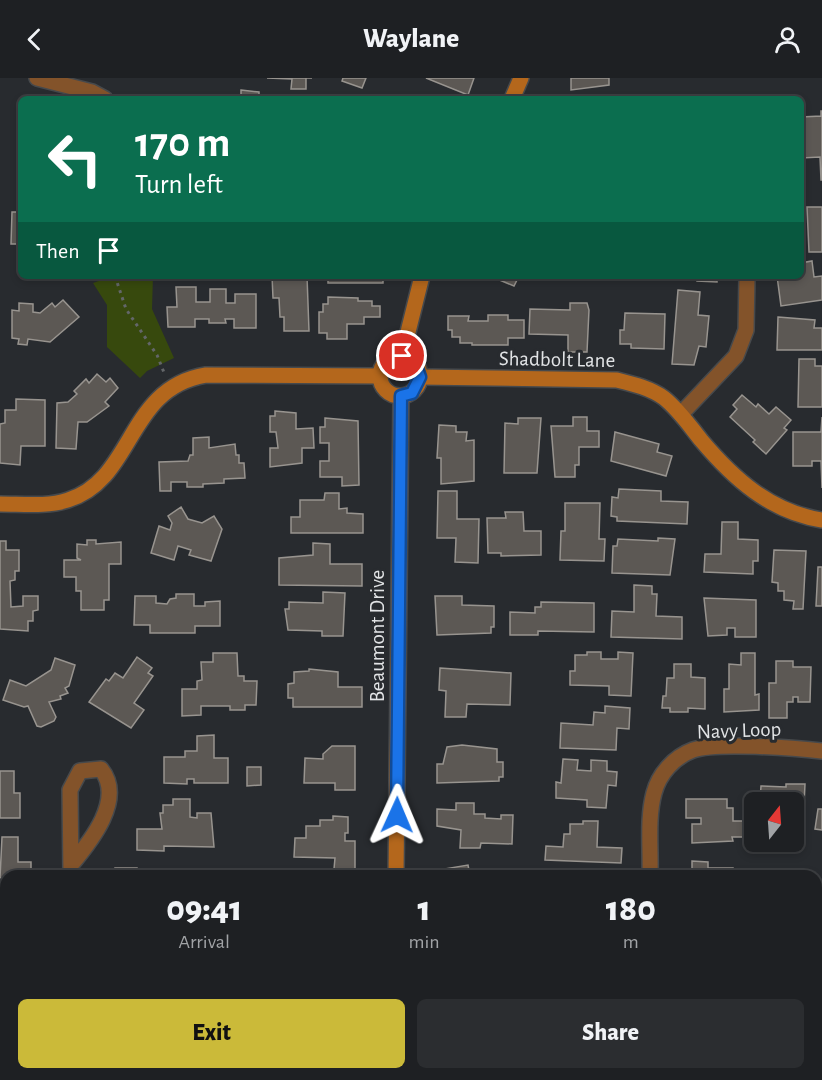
<!DOCTYPE html>
<html lang="en">
<head>
<meta charset="utf-8">
<style>
  body { margin:0; font-family:"Alegreya Sans",sans-serif; background:#2b2d30; color:#f1f3f6; height:100vh; display:flex; flex-direction:column; font-size:22px; white-space:nowrap }
  * { box-sizing:border-box; margin:0 }
  p { font-size:20px; color:#a1a3a6 }
  .icon { flex:none; width:33px; height:33px; fill:none; stroke:currentColor; stroke-width:2; stroke-linecap:round; stroke-linejoin:round }
  .map { position:relative; flex:1; overflow:hidden }
  .side { position:absolute; left:0px; top:792px; width:822px; height:210px; display:flex; flex-direction:column; background:#1e2023; border-radius:18px 18px 0 0; box-shadow:0 3px 9px #0003,0 0 0 2px #3c3e41 }
  .side>* { flex:none }
  .hud { position:absolute; left:18px; top:18px; width:786px; height:183px; border-radius:9px; box-shadow:0 3px 9px #0003,0 0 0 2px #3c3e41; background:#0b6e4f; color:#fff; overflow:hidden }
  .needle { width:39px; rotate:17deg }
  .fabs { position:absolute; left:744px; top:714px; display:grid; gap:12px }
  .fabs a { display:grid; place-items:center; width:60px; height:60px; border-radius:9px; background:#1e2023; box-shadow:0 3px 9px #0003,0 0 0 2px #3c3e41; font-size:30px }
  .pin { position:absolute; display:grid; place-items:center; width:51px; height:51px; color:#fff; margin:-26px; border:3px solid #fff; border-radius:50%; box-shadow:0 2px 6px #0007 }
  .me { position:absolute; width:66px; margin:-33px; rotate:1deg; stroke-linejoin:round; filter:drop-shadow(0 0 4px #0008) }
  .turn { display:flex; align-items:center; gap:21px; height:126px; padding:0 18px; font-size:27px }
  .turn .icon { width:78px; height:78px; stroke-width:2.5 }
  .turn b { display:block; font-size:42px; line-height:51px }
  .then { display:flex; align-items:center; height:57px; padding:0 18px; background:#0003; gap:12px; font-size:22px }
  .eta { display:flex; justify-content:space-evenly; align-items:center; height:102px; text-align:center }
  .eta b { font-size:36px; font-weight:800; line-height:42px }
  .primary-button { display:flex; gap:12px; margin-top:auto; padding:12px 18px }
  .primary-button a { flex:1; height:69px; border-radius:9px; background:#cbba39; color:#111; font-size:24px; font-weight:800; line-height:69px; text-align:center }
  .primary-button a+a { background:#2b2d30; color:#f1f3f6 }
  header { display:flex; justify-content:space-between; align-items:center; height:78px; padding:0 18px; background:#1e2023; font-size:27px; font-weight:800 }
  .map>svg:first-child { display:block }
  .green { fill:#37490d }
  .building { fill:#5c5854; stroke:#98948f; stroke-width:1.5 }
  .lines { fill:none; stroke-linecap:round; stroke-linejoin:round }
  .street-casing { stroke:#46494c; stroke-width:18 }
  .secondary-casing { stroke:#46494c; stroke-width:18 }
  .path { stroke:#636669; stroke-width:3; stroke-dasharray:3 4.5; stroke-linecap:butt }
  .street { stroke:#83532a; stroke-width:15 }
  .secondary { stroke:#b4671c; stroke-width:15 }
  .route-casing { stroke:#114b97; stroke-width:15 }
  .route { stroke:#1a73e8; stroke-width:10 }
  .labels { text-anchor:middle; stroke-width:6; stroke-linejoin:round; paint-order:stroke }
  .street-label { font-size:21px; fill:#e2e4e6; stroke:#282b2f }
</style>
</head>
<body>
<header><svg class="icon" aria-label="back" viewBox="0 0 24 24"><path d="M15 5l-7 7 7 7"/></svg>Waylane<svg class="icon" aria-label="person" viewBox="0 0 24 24"><circle cx="12" cy="8" r="4"/><path d="M4 21q1-7 8-7t8 7"/></svg></header>
<div class="map">
<svg width="822" height="1002" viewBox="0 0 822 1002">
  <rect width="100%" height="100%" fill="#282b2f"/>
  <path class="green" d="M113,198H153L152,231L174,280L147,293L140,300L107,269V227L93,205Z"/>
  <g class="building">
    <path d="M267,0H312H306V11H291L292,1Z"/>
    <path d="M343,0H366L362,10L342,3Z"/>
    <path d="M426,0H474L468,17Z"/>
    <path d="M571,0H609V7L571,12Z"/>
    <path d="M241,12L259,14V21H241Z"/>
    <path d="M821,33H822V102H821L820,79L801,80V39L821,38Z"/>
    <path d="M807,129H822V174H809Z"/>
    <path d="M12,134H21V166H11Z"/>
    <path d="M812,183L814,199L822,198V222L781,228L777,198H801V185Z"/>
    <path d="M272,198H307L309,253H284V239H280L279,220H273Z"/>
    <rect x="328" y="198" width="55" height="7"/>
    <path d="M490,198H519L514,208Z"/>
    <path d="M697,198H717V204L697,203Z"/>
    <path d="M176,209H196V224H210V211H226V225H235V216H256V250H234V241H225L226,245H209V241H195V249H168L167,229H177Z"/>
    <path d="M678,212L700,214L698,237L709,238L706,269L699,268L694,287L672,286Z"/>
    <path d="M328,219L358,220V223H372V228H380V239H364V246H347V261H327V255H319V234H323V226H328Z"/>
    <path d="M63,222L79,239L50,264L28,261L27,267L18,266L19,261L12,260V232L19,233V225L33,226V234L40,235L52,225L55,229Z"/>
    <path d="M570,225H587L589,232L587,274H568V257L529,256L530,231L570,232Z"/>
    <path d="M625,235L665,236L664,271L631,270V266H620V252H624Z"/>
    <path d="M488,237H508V242H524V260H508V267H472V265H460V259H452V252H448V238H469L468,243H488Z"/>
    <path d="M778,239L815,242L814,250H822V272H777Z"/>
    <path d="M799,281H815V288H822V329H798Z"/>
    <path d="M97,296L106,304L110,300L118,310L105,324L109,328L87,344H78L76,371L56,370L57,325L68,324L77,316L74,313L86,301L89,305Z"/>
    <path d="M742,317L756,329L758,326L769,336L776,329L791,342L784,350L787,352L766,376L753,364L755,362L730,339L737,331L733,327Z"/>
    <path d="M16,321L45,322V368H21L20,387L0,385V346L5,345V332H16Z"/>
    <path d="M275,333L296,335V351L313,350L314,370H302V385L270,389V370H278L276,354H270V338H275Z"/>
    <path d="M573,339H587V353H599V369H579V387H575V399H555L551,348H573Z"/>
    <path d="M822,339V410L821,383H812V388H793V354H821Z"/>
    <path d="M325,340L358,343L359,407L342,408V399H320V383H329V365H320V349H325Z"/>
    <path d="M518,340H541L537,395H504L505,345L518,346Z"/>
    <path d="M439,347L456,348V354H467L466,363L474,362V403L441,406V380H437Z"/>
    <path d="M615,354L659,366L657,374L672,378L666,398L611,383Z"/>
    <path d="M209,359V370L235,366L236,377H239V385H244L245,400L224,401V405L203,406V409H187V404H171V413H160L159,384L188,383L190,377H193V360Z"/>
    <path d="M619,411L661,413V423L688,424L687,446L617,443V439L611,438L612,419L618,420Z"/>
    <path d="M438,413H457V441H479L478,485L455,484L456,460H437Z"/>
    <path d="M325,415H339V431L347,430V435L363,436V455H291V439H300V422H324Z"/>
    <path d="M565,425H600L599,461H605L604,483L560,482L561,453H565Z"/>
    <path d="M181,429L188,441L202,445L214,438L222,451L211,483L189,477L191,472L178,468L174,482L151,475L159,448L170,452L172,445L168,438Z"/>
    <path d="M505,434H523L524,453H541V477L501,478V475H488L487,440H506Z"/>
    <path d="M722,444H738V461L758,462V483H753V496L704,494L705,476H721Z"/>
    <path d="M658,460L675,461L670,497L612,495L613,468H617L618,461L658,463Z"/>
    <path d="M87,462H96V466L121,464V486H109V522H104V532H81V513H76V499H64V482H81L77,480V466L87,467Z"/>
    <path d="M0,463H6V472H19V493H15V502L10,503L11,529L23,528V518H38V532L33,533V543H28V553L0,551Z"/>
    <path d="M313,465L330,466V486H362V508L279,507V480L313,477Z"/>
    <path d="M774,472L806,473L803,531H793L794,523L784,522V513H778V505L772,504Z"/>
    <path d="M818,489H822V528H816Z"/>
    <path d="M634,507L652,508V516H657L656,538L682,539V561L611,559L612,533L634,534Z"/>
    <path d="M323,514L345,515L343,558H322V553L288,552L285,531H289V524L323,525Z"/>
    <path d="M176,516H194V528H205V524L220,523V548H195V555H150V547H134L135,518H156V525L167,526L170,521L176,520Z"/>
    <path d="M435,518H462V527L494,528V549H491V555L437,557Z"/>
    <path d="M704,520L756,522V559H735V550H727V557L708,558Z"/>
    <path d="M541,524L594,525V554L538,553V557H510V534L535,535V529H541Z"/>
    <path d="M587,574H601V581H618V574L633,575L631,618L609,617V608L570,607V593H575V577H587Z"/>
    <path d="M213,575H237L238,598H244V603H257L256,627H245V632H230V628H201V637L182,638V611H197V603L202,602L201,584H213Z"/>
    <path d="M741,575H755V617L759,616V632L724,634V611H729V586L741,587Z"/>
    <path d="M137,579L152,590L148,595L153,598L134,625L144,632L131,650L89,624L106,601L109,603L115,595L123,600Z"/>
    <path d="M55,580L75,587L69,608L65,610L68,615L60,618L61,621L49,624L56,639L54,643L41,649L37,648L28,628L24,629L3,622L10,602L26,608L51,592Z"/>
    <path d="M776,583H793V589H811L810,624H798V619H793V624H787V640H769V605H776Z"/>
    <path d="M674,586H691V599L705,600V631L688,630V634H670V630H662L663,618H666L667,600H674Z"/>
    <path d="M440,590L511,595L510,627L467,626L466,639H445L446,613L439,612Z"/>
    <path d="M309,591L338,594V609H362V629H293V620H288V606L294,605V594L309,593Z"/>
    <path d="M605,628L630,630L629,651L617,650L616,672L560,670L561,645L593,647L594,634L605,635Z"/>
    <path d="M214,657V680H228V705H194V701H187V706L164,705V679H185V673H197V658Z"/>
    <path d="M462,667L497,671V684H503V699H499V703L437,705V686H443L447,669Z"/>
    <path d="M332,668H355V712H335V705H304L305,680L323,681V676Z"/>
    <path d="M563,681L578,682L577,692L591,693V682L607,683V693L617,694L616,708L608,707L606,730L587,729V722L556,720V704L561,705Z"/>
    <path d="M247,689H261V707L247,708Z"/>
    <path d="M0,693H14V715H20V740H0Z"/>
    <path d="M786,706H805L802,770L780,768V764H794V724H760L761,708L786,709Z"/>
    <path d="M173,721H190V739L197,740V735H211L214,769L164,768V773L137,772V751H162L160,735H163V727H173Z"/>
    <path d="M686,721H727V730H733V743H743V759H732L733,763L692,765V746H701V740H686Z"/>
    <path d="M456,725H474V736H485V740L501,741V737H513L512,766L481,765L480,770H460L461,752L437,748V731L456,732Z"/>
    <path d="M818,731H822V752L815,751Z"/>
    <path d="M333,738L348,739V755H345V763H355V791H334L335,780L294,779L295,760H306V748H320V742H333Z"/>
    <path d="M583,743H598L597,769L622,770L621,785L545,782L546,768L563,769L564,756H570V746H583Z"/>
    <path d="M2,759H18V784H31V798L0,800Z"/>
    <path d="M692,783L708,784V790H733V795H745V798H692Z"/>
    <path d="M468,787L470,798H446L444,791Z"/>
    <path d="M115,790H137V798H108V795H115Z"/>
    <path d="M3,834H6V872H0V839H3Z"/>
    <rect x="0" y="895" width="6" height="39"/>
    <path d="M816,952H822V1002H802V996H816Z"/>
    <path d="M0,957H6V996H29V1002H0Z"/>
    <rect x="203" y="996" width="53" height="6"/>
    <path d="M277,996H339L341,1002H277Z"/>
    <rect x="575" y="996" width="20" height="6"/>
    <rect x="643" y="996" width="24" height="6"/>
    <rect x="678" y="996" width="19" height="6"/>
    <rect x="732" y="996" width="36" height="6"/>
  </g>
  <g class="lines">
    <g class="street-casing">
      <g id="street">
        <path d="M37,0L92,14L105,21"/>
        <path d="M681,336L736,278L746,252L747,198"/>
        <path d="M71,798L70,712L80,693L101,691C125,721 91,763 71,787"/>
        <path d="M650,798C651,771 647,741 654,715C659,696 674,679 693,672C716,664 795,670 822,673"/>
        <path d="M816,918H822"/>
        <path d="M68,1002V996"/>
      </g>
    </g>
    <g class="secondary-casing">
      <g id="secondary">
        <path d="M512,21L521,0"/>
        <circle cx="400" cy="298" r="20"/>
        <path d="M402,278L422,198"/>
        <path d="M420,299L617,302C633,306 650,310 664,320C679,332 689,347 701,362C733,400 770,434 822,442"/>
        <path d="M0,426C23,426 47,429 68,422C135,401 126,310 206,297L379,298"/>
        <path d="M396,798L401,319"/>
        <path d="M394,1002V996"/>
      </g>
    </g>
    <path class="path" d="M115,198L126,231L157,277L165,297"/>
    <use href="#street" class="street"/>
    <use href="#secondary" class="secondary"/>
  </g>
  <g class="lines">
    <g class="route-casing">
      <path id="route" d="M397,737L401,318L412,315L420,299L415,285L402,278"/>
    </g>
    <use href="#route" class="route"/>
  </g>
  <g class="labels">
    <g class="street-label">
      <text transform="translate(557 281) rotate(1)" y="7">Shadbolt Lane</text>
      <text transform="translate(377 558) rotate(-90)" y="7">Beaumont Drive</text>
      <text transform="translate(739 652) rotate(-2)" y="7">Navy Loop</text>
    </g>
  </g>
</svg>
<div class="fabs">
<a><svg class="needle" viewBox="-14 -14 28 28"><path d="M0-13l5 13h-10z" fill="#e53935"/><path d="M0 13l5-13h-10z" fill="#a1a3a6"/></svg></a>
</div>
<div class="pin" style="left:402px;top:278px;background:#d93025"><svg class="icon" aria-label="arrive" viewBox="0 0 24 24"><path d="M6 21V4h12l-3 4 3 4H6"/></svg></div>
<svg class="me" style="left:397px;top:737px" viewBox="-20 -20 40 40"><path d="M0-17L14 15 0 8-14 15z" fill="#1a73e8" stroke="#fff" stroke-width="4"/></svg>
<div class="hud">
<div class="turn"><svg class="icon" aria-label="left" viewBox="0 0 24 24"><path d="M17 20v-9H6M10 6l-5 5 5 5"/></svg><div><b>170 m</b>Turn left</div></div>
<div class="then">Then<svg class="icon" aria-label="arrive" viewBox="0 0 24 24"><path d="M6 21V4h12l-3 4 3 4H6"/></svg></div>
</div>
<section class="side">
<div class="eta">
<div><b>09:41</b><p>Arrival</p></div>
<div><b>1</b><p>min</p></div>
<div><b>180</b><p>m</p></div>
</div>
<div class="primary-button"><a>Exit</a><a>Share</a></div>
</section>
</div>
</body>
</html>
